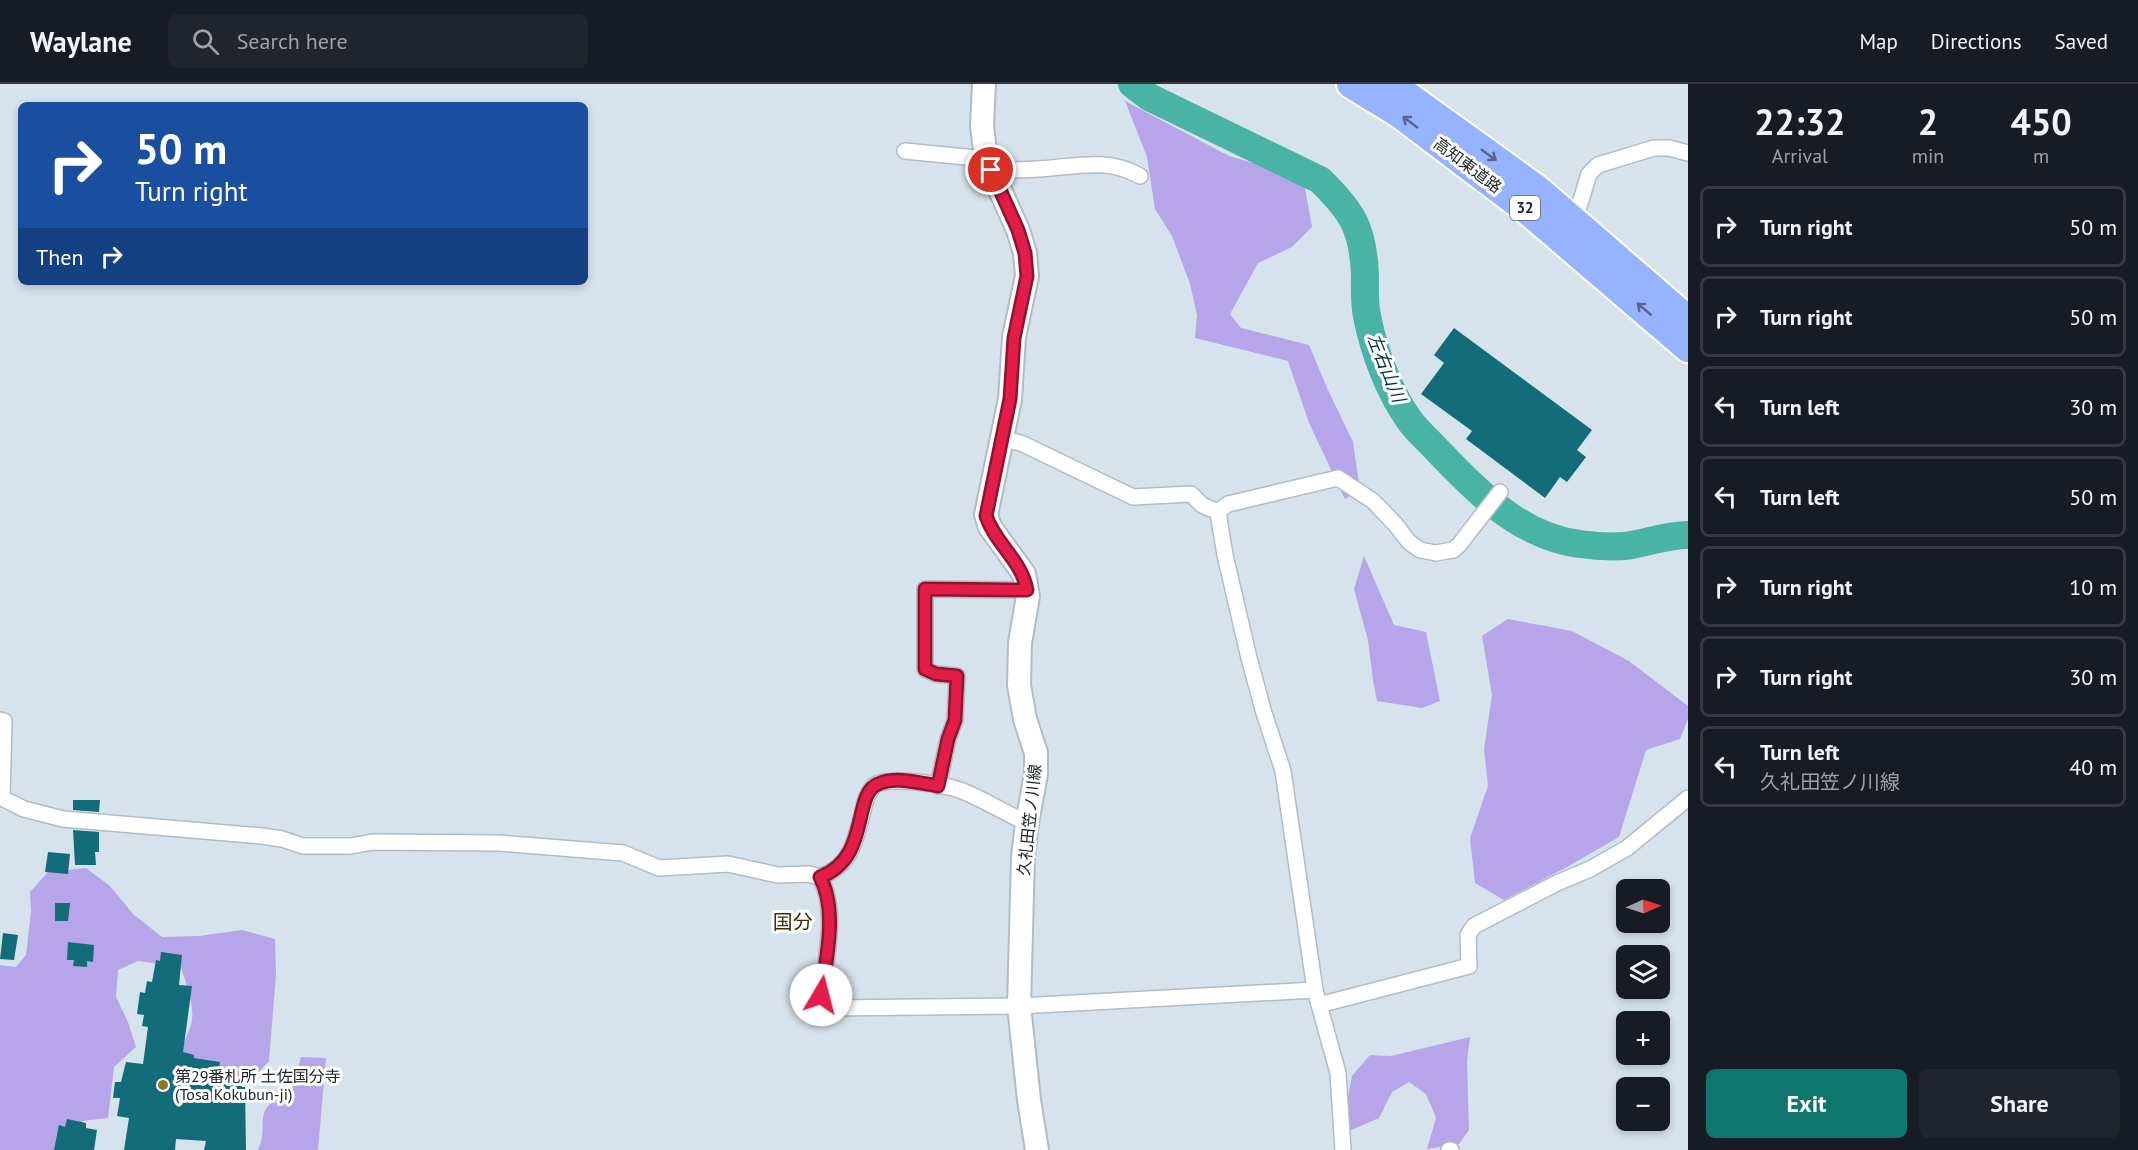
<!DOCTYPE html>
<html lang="en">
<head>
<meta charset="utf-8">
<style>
  body { margin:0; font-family:"PT Sans","Noto Sans JP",sans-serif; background:#20242c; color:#f1f3f6; height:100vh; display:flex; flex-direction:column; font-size:22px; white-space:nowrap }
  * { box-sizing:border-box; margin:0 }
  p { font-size:20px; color:#9ea1a6 }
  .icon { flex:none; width:33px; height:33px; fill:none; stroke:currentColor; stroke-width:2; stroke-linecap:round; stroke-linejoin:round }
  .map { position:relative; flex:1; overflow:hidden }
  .panel { display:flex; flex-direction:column; background:#171b24; width:450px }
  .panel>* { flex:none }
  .banner { position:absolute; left:18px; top:18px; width:570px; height:183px; border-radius:9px; box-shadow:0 3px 9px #0003; background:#1a4fa0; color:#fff; overflow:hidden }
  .needle { width:39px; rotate:87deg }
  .buttons { position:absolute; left:1616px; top:795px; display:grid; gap:12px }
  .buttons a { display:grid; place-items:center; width:54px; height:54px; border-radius:9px; background:#171b24; box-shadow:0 3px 9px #0003; font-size:30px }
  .pin { position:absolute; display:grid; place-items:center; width:51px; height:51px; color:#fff; margin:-26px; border:3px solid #fff; border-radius:50%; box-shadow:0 2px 6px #0007 }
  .me { position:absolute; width:66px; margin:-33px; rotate:8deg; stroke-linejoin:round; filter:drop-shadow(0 0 4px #0008) }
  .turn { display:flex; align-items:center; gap:21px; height:126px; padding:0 18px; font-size:27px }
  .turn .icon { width:78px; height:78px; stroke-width:2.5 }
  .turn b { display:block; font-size:42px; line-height:51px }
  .then { display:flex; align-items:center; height:57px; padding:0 18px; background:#0003; gap:12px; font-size:22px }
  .eta { display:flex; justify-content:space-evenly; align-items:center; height:102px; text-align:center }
  .eta b { font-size:36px; font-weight:800; line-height:42px }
  .cta { display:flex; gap:12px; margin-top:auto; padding:12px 18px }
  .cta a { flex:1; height:69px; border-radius:9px; background:#0f766e; color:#fff; font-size:24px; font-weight:800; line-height:69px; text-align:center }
  .cta a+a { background:#20242c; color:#f1f3f6 }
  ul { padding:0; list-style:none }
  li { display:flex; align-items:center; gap:18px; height:81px; margin:0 12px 9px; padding:0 6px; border:3px solid #363941; border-radius:9px }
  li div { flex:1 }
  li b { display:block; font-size:22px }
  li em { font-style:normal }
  header { display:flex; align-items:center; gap:36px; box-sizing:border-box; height:84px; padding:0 30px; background:#171b24; border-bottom:2px solid #363941 }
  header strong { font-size:28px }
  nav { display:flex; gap:33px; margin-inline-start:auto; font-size:21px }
  .search { width:420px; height:54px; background:#20242c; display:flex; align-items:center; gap:15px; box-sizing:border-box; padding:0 21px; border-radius:9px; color:#9ea1a6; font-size:22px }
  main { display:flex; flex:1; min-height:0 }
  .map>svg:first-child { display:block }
  .green { fill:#b6a5e8 }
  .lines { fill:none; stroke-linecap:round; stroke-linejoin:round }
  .river { stroke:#49b3a5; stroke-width:28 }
  .building { fill:#136c79 }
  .street-casing { stroke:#b1bcc4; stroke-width:18 }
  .secondary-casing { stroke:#b1bcc4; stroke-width:26 }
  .highway-casing { stroke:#fff; stroke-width:32 }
  .street { stroke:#fff; stroke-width:15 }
  .secondary { stroke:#fff; stroke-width:22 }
  .highway { stroke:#96b3ff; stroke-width:28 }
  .oneway { stroke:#566589 }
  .route-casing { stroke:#92132f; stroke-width:15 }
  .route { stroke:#e11d48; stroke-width:10 }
  .poi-dot { fill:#8b7c21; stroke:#fff; stroke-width:2 }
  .labels { text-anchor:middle; stroke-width:6; stroke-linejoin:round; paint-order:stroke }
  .shield { fill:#fff; stroke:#646668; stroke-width:1.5 }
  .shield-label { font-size:15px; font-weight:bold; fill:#212528 }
  .street-label { font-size:16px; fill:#212528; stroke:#fff }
  .poi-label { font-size:16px; fill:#212528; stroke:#fff; text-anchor:start }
  .water-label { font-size:18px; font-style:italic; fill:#043731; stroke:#fff }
  .quarter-label { font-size:20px; fill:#383105; stroke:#fff }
</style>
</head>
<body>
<header>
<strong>Waylane</strong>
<div class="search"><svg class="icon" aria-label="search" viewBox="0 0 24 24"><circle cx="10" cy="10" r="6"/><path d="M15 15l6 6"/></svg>Search here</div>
<nav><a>Map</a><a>Directions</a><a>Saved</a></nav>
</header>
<main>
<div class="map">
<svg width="1688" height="1066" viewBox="0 0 1688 1066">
  <rect width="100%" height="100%" fill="#d7e3ec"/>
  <g class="green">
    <path d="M1125,17L1229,72L1303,93L1312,143L1292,163L1258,179L1230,230L1241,244L1309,261L1328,306L1353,358L1360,406L1345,415L1309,339L1288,277L1195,254L1197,231L1190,200L1172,152L1155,125L1147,73Z"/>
    <path d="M1364,472L1394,541L1426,548L1440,617L1422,624L1377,617L1373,596L1368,556L1354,505Z"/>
    <path d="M1508,535L1572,547L1629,577L1688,622V635L1680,655L1646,666L1619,753L1567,783L1504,816L1475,799L1470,754L1488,702L1484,665L1492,611L1482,552Z"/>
    <path d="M86,784L110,802L133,830L162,853L199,852L242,846L275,855L276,891L269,977L257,990L244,991L226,998L214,996L179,978C181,963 186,955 191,941C196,923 186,900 181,883L138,877L118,886L116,913L128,938L136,963L114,983L108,1034L82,1037L66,1060V1066H0V881L16,883L26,871L31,828L30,808L48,788Z"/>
    <path d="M1470,953L1467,977L1469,1046L1459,1060L1427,1065L1436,1034L1426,1010L1409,998L1392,1008L1379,1034L1349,1047L1346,1024L1352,992L1370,971L1391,972Z"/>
    <path d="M301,973L326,974L318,1066H258C271,1040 248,1023 291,1010Z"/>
  </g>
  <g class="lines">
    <path class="river" d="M1132,0L1149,13L1320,96C1353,128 1363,145 1365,191C1365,205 1364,219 1367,232C1374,268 1389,308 1410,337C1418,348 1429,357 1438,367C1477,408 1521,453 1580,460C1594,462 1611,463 1625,462C1646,459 1667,451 1688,451"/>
  </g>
  <g class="building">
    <path d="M1454,244L1592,346L1577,366L1586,373L1567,398L1560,393L1545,414L1466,355L1472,347L1421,310L1444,279L1434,271Z"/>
    <path d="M73,716H100L99,728L73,726Z"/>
    <path d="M73,746L99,748V768H95L96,781H75Z"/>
    <path d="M48,768L70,770L68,790L45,788Z"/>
    <path d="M55,819H70L68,837H55Z"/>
    <path d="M3,849L18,851L14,876L0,875Z"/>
    <path d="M68,858L94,861L93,878L87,877V883L73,882L74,876H67Z"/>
    <path d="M161,868L182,871L179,901L192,902L183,968L194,971V974L220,978L217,999L242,998V1003H245L246,1066H204L206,1057L176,1055L175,1066H124L129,1034L117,1032L120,1014H113L115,998H121L126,978L143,980L148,943L142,942L144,931L137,930L140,908L145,909L147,897L152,898L156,876L160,877Z"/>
    <path d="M67,1035L86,1039V1044L97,1046L94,1066H54L59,1041L65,1043Z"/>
  </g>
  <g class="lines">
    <g class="street-casing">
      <g id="street">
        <path d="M905,67L986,75"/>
        <path d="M991,86C1007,86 1023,86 1038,85C1075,83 1106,73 1140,92"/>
        <path d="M1573,135L1577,129L1589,90L1598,81L1654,64H1669L1688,69"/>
        <path d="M1001,355L1021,359L1133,413L1191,410L1202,421L1218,428L1225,471L1249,574L1264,629L1283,687L1315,906L1338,989L1343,1066"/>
        <path d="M1218,428L1228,420L1338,394L1373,417L1395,440L1409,458L1420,466L1436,469L1453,466L1459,461L1500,408"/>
        <path d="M0,636L4,637L2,713"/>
        <path d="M938,702L948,655L955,636L957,592L936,590L925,585V505L1027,506"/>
        <path d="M0,713L24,725L63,735L262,752L282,755L303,762H351L372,758L498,759L623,769L659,784L728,780L778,791L809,790L820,793C838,826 826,876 821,911L822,920L828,924L1019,922L1315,906"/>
        <path d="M820,793C852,781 855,757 863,727C865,718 867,709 874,702C886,691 945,701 960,706C983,715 1005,729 1027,739"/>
        <path d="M1319,921L1469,882L1468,851L1474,842L1557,799L1590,785L1627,764L1688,714"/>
        <path d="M1449,1066H1451"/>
      </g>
    </g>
    <g class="secondary-casing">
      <path id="secondary" d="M984,0L982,42L986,75L1018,146L1025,169L1027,192L1014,253L1010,315L986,431L990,443L1024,490L1028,512L1020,559L1019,601L1025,635L1036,669V690L1027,739L1023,773L1019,922L1029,1016L1037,1066"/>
    </g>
    <g class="highway-casing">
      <g id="highway">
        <path d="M1351,0L1400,30L1528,127L1688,264"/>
        <path d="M1391,0L1537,105L1688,236"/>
      </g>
    </g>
    <use href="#street" class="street"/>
    <use href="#secondary" class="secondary"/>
    <use href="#highway" class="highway"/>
  </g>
  <defs><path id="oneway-shaft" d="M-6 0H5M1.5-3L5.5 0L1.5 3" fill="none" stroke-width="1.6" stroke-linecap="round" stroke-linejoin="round" transform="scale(1.5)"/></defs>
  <g class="oneway">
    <use href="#oneway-shaft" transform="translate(1410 38) rotate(-143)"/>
    <use href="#oneway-shaft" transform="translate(1489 71) rotate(36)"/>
    <use href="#oneway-shaft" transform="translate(1644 225) rotate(-140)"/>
  </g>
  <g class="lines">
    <g class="route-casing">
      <path id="route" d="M821,911C826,876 838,826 820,793C871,774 852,710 878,700C896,692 920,699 938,702L948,655L955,636L957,592L936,590L925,585V505L1027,506C1021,475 996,461 986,432L1010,315L1014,254L1027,192L1025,169L1018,146L991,86"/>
    </g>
    <use href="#route" class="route"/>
  </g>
  <circle class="poi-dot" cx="163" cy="1001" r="6"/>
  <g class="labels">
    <rect class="shield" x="1510" y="112" width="30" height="24" rx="4.5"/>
    <g class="shield-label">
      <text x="1525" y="129">32</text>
    </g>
    <g class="street-label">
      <text transform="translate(1468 81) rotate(37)" y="6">高知東道路</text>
      <text transform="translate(1029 736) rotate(-84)" y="6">久礼田笠ノ川線</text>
    </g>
    <g class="poi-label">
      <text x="175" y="998">第29番札所 土佐国分寺<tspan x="175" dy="18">(Tosa Kokubun-ji)</tspan></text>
    </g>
    <g class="water-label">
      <text transform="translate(1386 284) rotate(68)" y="6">左右山川</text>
    </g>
    <g class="quarter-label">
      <text x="793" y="845">国分</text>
    </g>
  </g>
</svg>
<div class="buttons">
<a><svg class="needle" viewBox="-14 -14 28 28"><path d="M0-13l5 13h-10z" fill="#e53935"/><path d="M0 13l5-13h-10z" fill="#9ea1a6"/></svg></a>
<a><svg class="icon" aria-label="layers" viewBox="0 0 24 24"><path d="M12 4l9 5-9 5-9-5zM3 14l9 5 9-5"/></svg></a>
<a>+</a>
<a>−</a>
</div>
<div class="pin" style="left:991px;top:86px;background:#d93025"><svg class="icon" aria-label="arrive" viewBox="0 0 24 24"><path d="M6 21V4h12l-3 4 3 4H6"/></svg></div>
<svg class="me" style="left:821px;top:911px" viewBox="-20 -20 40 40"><circle r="19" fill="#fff"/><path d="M0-13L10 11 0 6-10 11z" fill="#e11d48"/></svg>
<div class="banner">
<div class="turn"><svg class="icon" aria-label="right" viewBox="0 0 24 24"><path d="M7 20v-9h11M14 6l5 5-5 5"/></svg><div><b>50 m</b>Turn right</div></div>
<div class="then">Then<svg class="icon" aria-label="right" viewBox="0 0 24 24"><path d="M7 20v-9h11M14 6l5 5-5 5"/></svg></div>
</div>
</div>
<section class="panel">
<div class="eta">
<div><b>22:32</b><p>Arrival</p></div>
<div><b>2</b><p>min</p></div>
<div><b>450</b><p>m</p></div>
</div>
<ul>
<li><svg class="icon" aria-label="right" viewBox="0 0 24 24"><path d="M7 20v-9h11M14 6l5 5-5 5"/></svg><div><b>Turn right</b></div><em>50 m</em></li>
<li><svg class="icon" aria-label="right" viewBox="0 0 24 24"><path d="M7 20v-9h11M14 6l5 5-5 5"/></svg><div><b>Turn right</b></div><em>50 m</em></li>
<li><svg class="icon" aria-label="left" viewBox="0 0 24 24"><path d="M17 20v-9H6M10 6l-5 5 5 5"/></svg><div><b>Turn left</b></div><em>30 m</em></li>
<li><svg class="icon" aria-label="left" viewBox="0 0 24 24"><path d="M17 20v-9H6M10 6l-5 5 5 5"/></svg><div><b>Turn left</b></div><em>50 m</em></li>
<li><svg class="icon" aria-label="right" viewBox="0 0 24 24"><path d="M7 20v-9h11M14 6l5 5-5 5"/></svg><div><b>Turn right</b></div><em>10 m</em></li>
<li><svg class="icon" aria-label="right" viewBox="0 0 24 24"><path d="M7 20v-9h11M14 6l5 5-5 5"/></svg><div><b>Turn right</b></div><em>30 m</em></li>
<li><svg class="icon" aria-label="left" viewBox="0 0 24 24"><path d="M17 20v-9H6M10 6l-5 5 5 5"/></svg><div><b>Turn left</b><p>久礼田笠ノ川線</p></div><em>40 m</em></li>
</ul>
<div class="cta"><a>Exit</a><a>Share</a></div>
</section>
</main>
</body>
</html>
